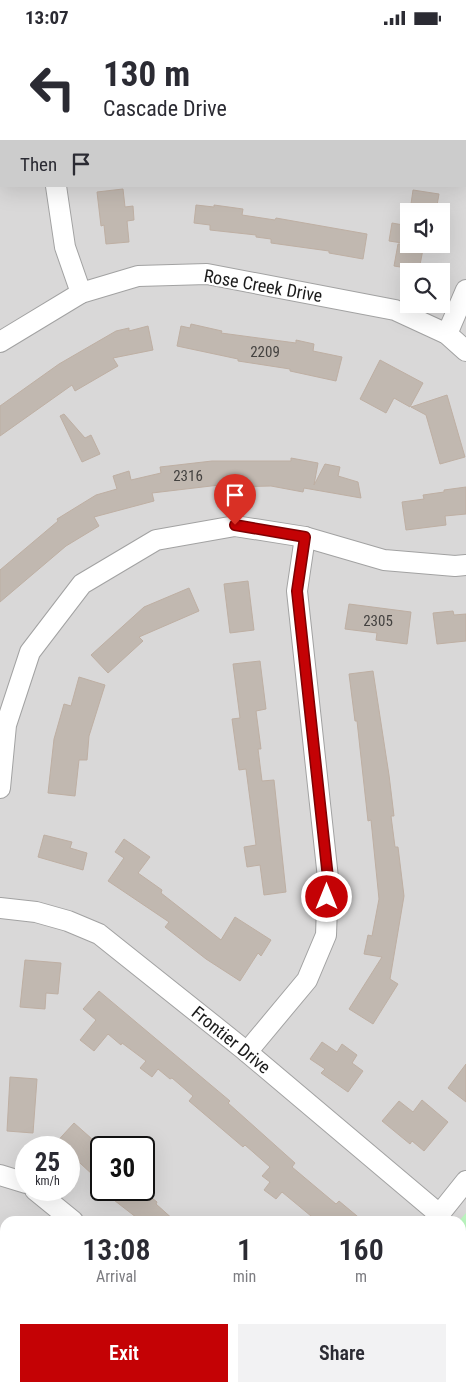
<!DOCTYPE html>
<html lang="en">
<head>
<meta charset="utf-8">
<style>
  body { margin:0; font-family:"Roboto Condensed",sans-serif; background:#f2f2f3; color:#2b2b33; height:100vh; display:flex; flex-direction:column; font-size:19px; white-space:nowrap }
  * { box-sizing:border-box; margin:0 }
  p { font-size:16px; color:#7c7c81 }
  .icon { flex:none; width:28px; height:28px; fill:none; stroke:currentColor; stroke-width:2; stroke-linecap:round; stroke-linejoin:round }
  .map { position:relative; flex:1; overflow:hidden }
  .side { position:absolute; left:0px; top:1181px; width:466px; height:176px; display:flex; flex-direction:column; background:#fff; border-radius:15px 15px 0 0; box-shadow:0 5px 20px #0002 }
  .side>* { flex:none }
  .banner { position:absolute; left:0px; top:0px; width:466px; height:152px; box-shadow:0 5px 20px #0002; background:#fff; color:#2b2b33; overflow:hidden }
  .controls { position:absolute; left:400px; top:168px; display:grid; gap:10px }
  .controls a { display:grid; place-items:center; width:50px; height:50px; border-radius:0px; background:#fff; box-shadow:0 5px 20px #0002; font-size:25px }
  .speed { position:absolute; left:15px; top:1101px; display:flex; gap:10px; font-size:25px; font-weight:700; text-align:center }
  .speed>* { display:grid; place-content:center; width:65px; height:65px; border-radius:50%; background:#fff; box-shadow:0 5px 20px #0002; line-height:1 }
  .speed small { font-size:12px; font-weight:400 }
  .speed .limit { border:2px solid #111; border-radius:8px; background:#fff; color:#111 }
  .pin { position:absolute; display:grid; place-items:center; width:42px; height:42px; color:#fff; margin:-51px -21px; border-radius:50% 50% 50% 0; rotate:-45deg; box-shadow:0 0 5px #0007 }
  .pin .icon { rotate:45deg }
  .me { position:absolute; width:55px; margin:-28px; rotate:0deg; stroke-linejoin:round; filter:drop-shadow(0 0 4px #0008) }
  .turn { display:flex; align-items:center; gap:18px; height:105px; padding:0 20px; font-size:22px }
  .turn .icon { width:65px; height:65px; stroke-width:2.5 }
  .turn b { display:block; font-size:35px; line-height:42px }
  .then { display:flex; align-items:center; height:48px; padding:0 20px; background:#0003; gap:10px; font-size:19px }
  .eta { display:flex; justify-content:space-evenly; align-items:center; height:85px; text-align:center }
  .eta b { font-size:30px; font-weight:600; line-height:35px }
  .button { display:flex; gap:10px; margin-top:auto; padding:10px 20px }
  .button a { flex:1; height:58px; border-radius:0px; background:#c40205; color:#fff; font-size:20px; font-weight:600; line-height:58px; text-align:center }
  .button a+a { background:#f2f2f3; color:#2b2b33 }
  .status { display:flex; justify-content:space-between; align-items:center; height:35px; padding:0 25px; background:#fff; direction:ltr }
  .status svg { height:14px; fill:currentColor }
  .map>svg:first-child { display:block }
  .residential { fill:#d9d8d8; fill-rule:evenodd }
  .park { fill:#bcf8c0 }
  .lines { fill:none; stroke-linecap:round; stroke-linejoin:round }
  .stream { stroke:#a1cedb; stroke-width:5.5 }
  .building { fill:#c1b8b0; stroke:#beafa3 }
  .minor-casing { stroke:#a2a2a2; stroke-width:22 }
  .minor { stroke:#fff; stroke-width:20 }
  .route-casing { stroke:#7f0103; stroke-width:12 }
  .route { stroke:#c40205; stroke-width:9 }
  .labels { text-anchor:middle; stroke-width:4; stroke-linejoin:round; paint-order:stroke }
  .number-label { font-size:15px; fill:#444240 }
  .street-label { font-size:18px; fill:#1b1b1b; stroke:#fff }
</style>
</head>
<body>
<div class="status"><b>13:07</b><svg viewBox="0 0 49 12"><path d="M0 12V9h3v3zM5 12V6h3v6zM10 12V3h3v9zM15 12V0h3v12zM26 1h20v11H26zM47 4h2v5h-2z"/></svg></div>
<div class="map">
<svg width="466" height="1357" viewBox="0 0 466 1357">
  <rect width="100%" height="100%" fill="#ede9e1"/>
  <path class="residential" d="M0,0H466V1357H0ZM1,1H465V151H1ZM409,176H441V209H409ZM409,236H441V269H409ZM26,1112H69V1155H26ZM101,1112H144V1155H101ZM5,1186H461V1352H5Z"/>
  <path class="park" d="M466,1178V1357H342L343,1352H461V1186H459Z"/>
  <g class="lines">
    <g class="stream">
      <path d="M461,1198H466"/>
      <path d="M461,1219L466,1214"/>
      <path d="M369,1357L370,1352"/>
    </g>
  </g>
  <g class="building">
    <path d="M123,154L125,172L133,171L134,185L127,186L129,207L106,209L104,190L101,191L97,157Z"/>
    <path d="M413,155L439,159L436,176H410Z"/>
    <path d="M196,170L214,172V170L243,174L242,180L275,185L276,183L367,199L363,224L329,218V216L271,208V204L256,202V200L210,195V190L194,188Z"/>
    <path d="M392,188L409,191V209H424L419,235L394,231L398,209H409L389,206Z"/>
    <path d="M191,289L222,296L221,298L296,308V305L314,309L313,316L342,322L336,346L290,336V334L238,326V324L177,311L181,291L190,293Z"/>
    <path d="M148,291L153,315L113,323L118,331L75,356L72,350L0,401V371L59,329L116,296L129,293V296Z"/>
    <path d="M380,325L423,348L410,372L394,363L386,378L360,364Z"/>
    <path d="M447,360L465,422L440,429L426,380L411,372Z"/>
    <path d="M64,379L85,403L91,400L100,419L82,427L60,381Z"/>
    <path d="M291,423L318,428L314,450L325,429L340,432L338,441L358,447L361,463L304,453L303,457L271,451L228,452V449L152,458L154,466L94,482L99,491L66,511L0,567V535L58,486L57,484L96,460L117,454L113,441L129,436L131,445L161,438L160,432L212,426H291Z"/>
    <path d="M466,452V479L445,481L446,490L406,495L402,467L424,464L423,460L444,457V455Z"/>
    <path d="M248,546L254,595L230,598L224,549Z"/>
    <path d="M189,553L199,576L139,602L143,606L108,638L91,620L144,572Z"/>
    <path d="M349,569L411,577L407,609L376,605L377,598L345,594Z"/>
    <path d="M453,576L454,580L466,579V606L437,609L433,578Z"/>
    <path d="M260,626L266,674L256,676L261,714H258L262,746L274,745L286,857L264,860L260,830L247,832L244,812L256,810L246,734L239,735L232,684L240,683L233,629Z"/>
    <path d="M373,636L389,740L394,781H391L395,812H398L404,861L390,944L398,949L373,989L349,974L382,922L364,919L368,900L372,901L379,864L371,785L368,786L357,686H355L349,639Z"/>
    <path d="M79,642L105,650L89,701L87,725H79L75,761L48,758L54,704L64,669L71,671Z"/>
    <path d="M44,800L72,807L70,813L87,818L83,835L38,822Z"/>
    <path d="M124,804L150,822L138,838L162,855L161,858L221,905L235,882L271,905L261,921L258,918L240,946L206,924L165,892L169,887L108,846L124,823L115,817Z"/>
    <path d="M25,925L61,928L58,959L46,958L45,974L20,972Z"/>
    <path d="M99,956L230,1066L228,1068L295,1128L292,1132L336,1169L339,1166L363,1186H317L282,1157L276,1164L264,1155L270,1147L262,1141L270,1132L245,1110L243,1112L189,1066L193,1061L172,1043L170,1044L158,1034L152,1042L140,1033L146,1026L122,1008L121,1010L108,999L94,1016L80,1005L96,985L83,974Z"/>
    <path d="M322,1007L337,1017L342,1009L357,1020L352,1028L363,1036L348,1057L321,1038L325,1034L310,1024Z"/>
    <path d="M466,1029V1067L448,1053Z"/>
    <path d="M10,1042L37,1044L33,1098L7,1096Z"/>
    <path d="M422,1065L448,1087L424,1116L412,1106L410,1109L382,1086L399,1066L413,1077Z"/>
    <path d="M74,1088L101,1112V1131L93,1140L69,1118V1112H52Z"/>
    <path d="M101,1155H142L157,1167L156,1169L175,1186H141Z"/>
  </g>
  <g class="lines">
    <g class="minor-casing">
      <g id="minor">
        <path d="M33,0V1"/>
        <path d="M465,4L466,12"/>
        <path d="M0,12H1"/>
        <path d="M56,151L65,212L81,258"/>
        <path d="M447,299L466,255"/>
        <path d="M0,307L81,258L138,241L207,239L395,275L447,299L466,316"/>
        <path d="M0,753L6,690L30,617L82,549L156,505L235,491L305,502L384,525L455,531L466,530"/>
        <path d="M0,873L36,877L68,886L99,899L247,1017L439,1179"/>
        <path d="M247,1017L307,945L326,900L328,843L297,556L305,502"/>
        <path d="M0,1140L26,1148"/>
        <path d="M35,1155L73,1186"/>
        <path d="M434,1186L466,1146"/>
        <path d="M301,1352L318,1357"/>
      </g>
    </g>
    <use href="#minor" class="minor"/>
  </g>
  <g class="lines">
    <g class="route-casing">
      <path id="route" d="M235,490L305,502L297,556L328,843L327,862"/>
    </g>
    <use href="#route" class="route"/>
  </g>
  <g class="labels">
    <g class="number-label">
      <text x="265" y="322">2209</text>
      <text x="188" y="446">2316</text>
      <text x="378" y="591">2305</text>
    </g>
    <g class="street-label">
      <text transform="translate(263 251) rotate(10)" y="6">Rose Creek Drive</text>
      <text transform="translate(231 1005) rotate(39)" y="6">Frontier Drive</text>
    </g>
  </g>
</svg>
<div class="controls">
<a><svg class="icon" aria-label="sound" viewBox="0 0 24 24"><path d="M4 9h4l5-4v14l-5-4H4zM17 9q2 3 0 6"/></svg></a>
<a><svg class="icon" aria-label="search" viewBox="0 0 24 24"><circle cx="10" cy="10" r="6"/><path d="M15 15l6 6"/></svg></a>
</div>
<div class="speed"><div>25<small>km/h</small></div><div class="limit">30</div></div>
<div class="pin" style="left:235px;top:490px;background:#d93025"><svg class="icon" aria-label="arrive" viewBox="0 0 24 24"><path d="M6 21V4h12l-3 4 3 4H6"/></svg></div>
<svg class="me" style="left:327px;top:862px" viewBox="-20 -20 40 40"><circle r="17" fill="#c40205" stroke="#fff" stroke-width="3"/><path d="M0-11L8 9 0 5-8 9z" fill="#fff"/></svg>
<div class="banner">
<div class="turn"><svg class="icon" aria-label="left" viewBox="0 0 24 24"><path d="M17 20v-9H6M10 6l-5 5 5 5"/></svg><div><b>130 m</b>Cascade Drive</div></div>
<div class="then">Then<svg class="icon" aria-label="arrive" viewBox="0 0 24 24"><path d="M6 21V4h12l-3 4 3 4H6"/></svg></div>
</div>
<section class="side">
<div class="eta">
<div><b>13:08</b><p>Arrival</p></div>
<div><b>1</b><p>min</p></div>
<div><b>160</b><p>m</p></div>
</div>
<div class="button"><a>Exit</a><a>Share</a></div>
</section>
</div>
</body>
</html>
